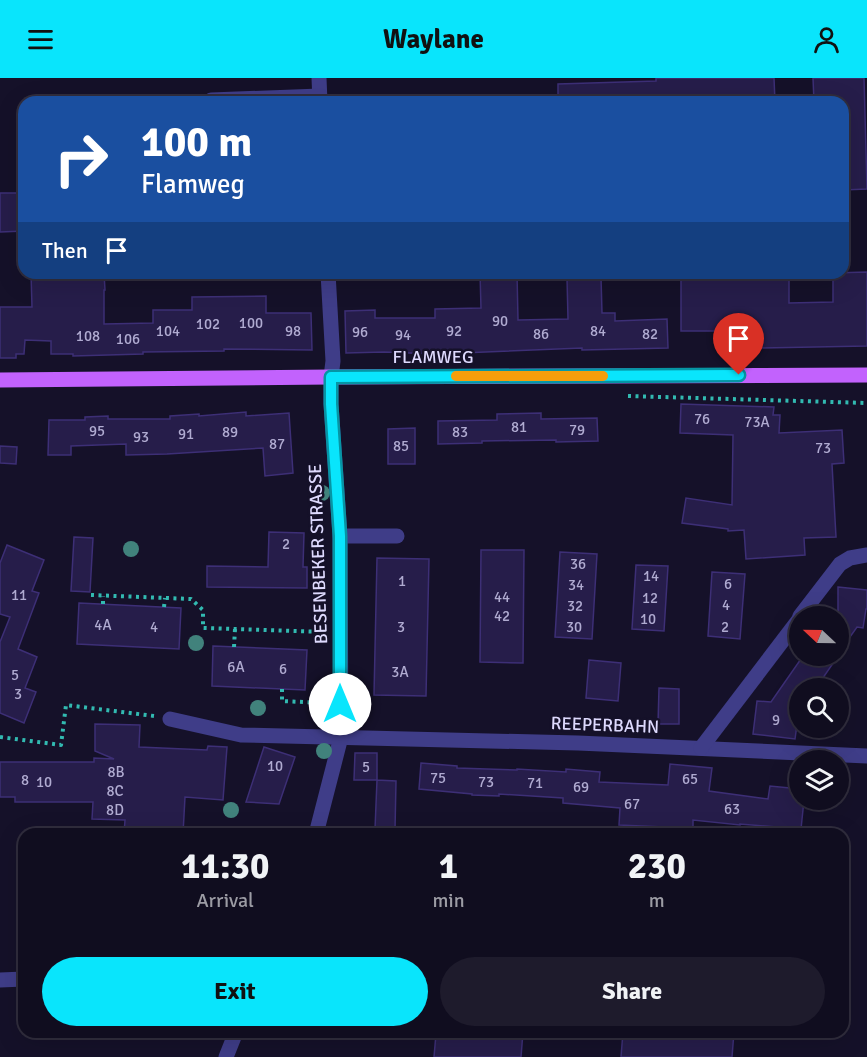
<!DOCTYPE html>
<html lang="en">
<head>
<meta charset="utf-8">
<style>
  body { margin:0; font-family:Signika,sans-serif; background:#1e1b2c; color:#f1f3f6; height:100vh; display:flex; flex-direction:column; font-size:22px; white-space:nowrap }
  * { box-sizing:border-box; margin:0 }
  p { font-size:20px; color:#9c9ca4 }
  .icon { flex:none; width:33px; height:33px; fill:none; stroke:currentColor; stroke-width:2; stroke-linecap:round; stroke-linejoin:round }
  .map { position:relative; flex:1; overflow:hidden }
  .panel { position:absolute; left:18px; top:750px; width:831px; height:210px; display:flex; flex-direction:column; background:#100d1f; border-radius:18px; box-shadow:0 6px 24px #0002,0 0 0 2px #302d3d }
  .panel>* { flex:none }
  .hud { position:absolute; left:18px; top:18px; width:831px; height:183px; border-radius:18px; box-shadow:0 6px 24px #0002,0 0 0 2px #302d3d; background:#1a4fa0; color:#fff; overflow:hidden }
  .needle { width:39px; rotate:292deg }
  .buttons { position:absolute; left:789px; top:528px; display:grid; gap:12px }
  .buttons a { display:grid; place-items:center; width:60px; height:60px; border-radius:50%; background:#100d1f; box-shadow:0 6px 24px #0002,0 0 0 2px #302d3d; font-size:30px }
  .pin { position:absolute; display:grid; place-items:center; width:51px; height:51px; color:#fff; margin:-62px -26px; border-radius:50% 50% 50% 0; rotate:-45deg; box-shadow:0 0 6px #0007 }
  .pin .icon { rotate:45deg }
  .me { position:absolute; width:66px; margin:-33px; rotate:0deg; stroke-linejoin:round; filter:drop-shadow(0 0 4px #0008) }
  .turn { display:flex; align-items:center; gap:21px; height:126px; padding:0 24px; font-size:27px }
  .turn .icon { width:78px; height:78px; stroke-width:2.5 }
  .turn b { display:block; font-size:42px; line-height:51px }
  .then { display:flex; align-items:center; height:57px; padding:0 24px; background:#0003; gap:12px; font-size:22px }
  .eta { display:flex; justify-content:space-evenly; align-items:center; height:102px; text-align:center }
  .eta b { font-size:36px; font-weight:700; line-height:42px }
  .action { display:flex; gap:12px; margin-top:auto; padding:12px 24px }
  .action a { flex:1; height:69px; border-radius:36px; background:#09e5fc; color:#111; font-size:24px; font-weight:700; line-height:69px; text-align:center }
  .action a+a { background:#1e1b2c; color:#f1f3f6 }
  header { display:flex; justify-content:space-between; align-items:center; height:78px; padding:0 24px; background:#09e5fc; color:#111; font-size:27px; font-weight:700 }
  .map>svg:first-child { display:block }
  .building { fill:#261d4a; stroke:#3d2f76; stroke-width:1.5 }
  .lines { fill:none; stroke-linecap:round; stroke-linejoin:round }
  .path { stroke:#32bab1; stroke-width:4; stroke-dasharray:3 4.5; stroke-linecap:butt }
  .minor { stroke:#3f3d88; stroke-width:15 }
  .major { stroke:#c262fd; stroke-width:15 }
  .tree { fill:#41827c }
  .route-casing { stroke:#0695a4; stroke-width:15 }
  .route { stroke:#09e5fc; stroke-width:10 }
  .slow { stroke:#f59e0b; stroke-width:10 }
  .labels { text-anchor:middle; stroke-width:5; stroke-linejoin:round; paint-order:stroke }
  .number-label { font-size:15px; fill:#b0abd1 }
  .street-label { font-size:18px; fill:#dedafe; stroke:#151129 }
</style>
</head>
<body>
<header><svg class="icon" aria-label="menu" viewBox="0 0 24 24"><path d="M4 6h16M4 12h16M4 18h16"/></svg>Waylane<svg class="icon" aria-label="person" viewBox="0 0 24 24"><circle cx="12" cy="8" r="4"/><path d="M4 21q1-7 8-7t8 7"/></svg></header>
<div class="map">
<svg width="867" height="979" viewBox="0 0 867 979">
  <rect width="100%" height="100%" fill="#151129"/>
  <g class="building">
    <path d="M656,0H774L775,24H558V6L656,3Z"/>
    <path d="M813,0H864L867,111L843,112V24H814Z"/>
    <path d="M0,115H24V153L0,154Z"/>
    <path d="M867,194V268L757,270L756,255L720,256V253H681V195H789V225L833,224V195Z"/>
    <path d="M31,195H104L105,212H104V246L153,245V232H192V219L266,218V235H311L312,272L224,271V273L143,274V276L73,278V276H51V263L25,262L24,276H16V280H0V229H32Z"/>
    <path d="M480,195H517L518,242L568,241L567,200L601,199L602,235H615V243L667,241L668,270L582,272V270L436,276L384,274L346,275L345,233L375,232V240H435V231L481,230Z"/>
    <path d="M681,326L774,329L773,337H780L779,355L842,352L844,385L832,386L836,459L804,460L805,477L746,481L744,452L728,453V451L682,445L686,420L732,427L733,357L680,355Z"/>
    <path d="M246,334V338L289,335L293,395L265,398L263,370L167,376L126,377V366L71,368V377H48L49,342H85V339L108,338V341H170V338L199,336V338Z"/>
    <path d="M541,335V341L597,340L598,363L556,364V362L482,363V365L438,366V343L497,342V336Z"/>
    <path d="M415,350V386H388V351Z"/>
    <path d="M0,368L17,369L16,386L0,385Z"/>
    <path d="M269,454L304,455L303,489H307V510L207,509V488L268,489Z"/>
    <path d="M74,459L93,460L90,514L71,513Z"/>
    <path d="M7,467L44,482L32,513L39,515L18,571L37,579L25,610L36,614L24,645L0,635V564L10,539L0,536V485Z"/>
    <path d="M481,472H524L523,585L480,584Z"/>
    <path d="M560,474L597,476L592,561L555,559Z"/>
    <path d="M377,480L429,481L426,618L374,617Z"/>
    <path d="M636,487L668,488L664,553L632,551Z"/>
    <path d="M712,494L745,496L740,561L708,558Z"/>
    <path d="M838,509L867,512V531H866L863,550L857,549L838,576Z"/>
    <path d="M79,525L181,530L179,571L77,566Z"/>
    <path d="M213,568L307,572L305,612L212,608Z"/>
    <path d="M803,578H838L816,610H800V625L795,661L753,656L757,623L771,624Z"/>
    <path d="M589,582L621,585L618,623L586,620Z"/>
    <path d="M659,610L679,611V646H658Z"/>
    <path d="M95,646L140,647L139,669L207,672L208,668L227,669L223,722L185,719L183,756H124L125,742L92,741L93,724H15V719H0V684H94V680L114,681L95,673Z"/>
    <path d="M264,669L295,679L279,726L246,724Z"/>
    <path d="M355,675H377V702L396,703L395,752L375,751L377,702H354Z"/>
    <path d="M421,685L457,688V690L517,692V691L566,694V691L600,694L599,704L668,707L670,686L712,690L709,713L768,721L770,708L800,711V722H804L801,751L740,746V747L693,742V756H664V749L619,747L620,730L563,725V720L499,716V718L472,717V716L419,711Z"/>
    <path d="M459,954H523L521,979H434L436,956L459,957Z"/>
    <path d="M623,954H734L732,979H621Z"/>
  </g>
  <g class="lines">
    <g class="path">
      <path d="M628,318L867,325"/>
      <path d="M91,517L191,521L203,532V550L325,554"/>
      <path d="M103,526V518"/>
      <path d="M164,529L165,520"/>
      <path d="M234,569L235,551"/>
      <path d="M282,611V623L324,625"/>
      <path d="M0,659L61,667L66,627L154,638"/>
    </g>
    <g class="minor">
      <path d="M319,0L320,24"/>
      <path d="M211,22L320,18"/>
      <path d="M340,458H397"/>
      <path d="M800,538L840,486L850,480L867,477"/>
      <path d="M170,641L241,657L578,665L867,678"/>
      <path d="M701,670L800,540"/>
      <path d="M316,756L341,659L340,458L331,326V299L333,283L328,195"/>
      <path d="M0,902L24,901"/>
      <path d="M226,979L236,954"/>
    </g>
    <path class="major" d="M0,302L331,299L867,297"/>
  </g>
  <g class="tree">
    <circle cx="322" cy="415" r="8"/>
    <circle cx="131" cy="471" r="8"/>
    <circle cx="196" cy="565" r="8"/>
    <circle cx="258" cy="630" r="8"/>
    <circle cx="324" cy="673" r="8"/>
    <circle cx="231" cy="732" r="8"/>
  </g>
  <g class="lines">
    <g class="route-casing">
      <path id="route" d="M340,626V458L331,326V299L739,297"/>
    </g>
    <use href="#route" class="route"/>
    <path class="slow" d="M456,298H603"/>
  </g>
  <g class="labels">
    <g class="number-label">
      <text x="500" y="248">90</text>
      <text x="251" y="250">100</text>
      <text x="208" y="251">102</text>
      <text x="168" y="258">104</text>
      <text x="293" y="258">98</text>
      <text x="454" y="258">92</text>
      <text x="598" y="258">84</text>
      <text x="360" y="259">96</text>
      <text x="541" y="261">86</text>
      <text x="650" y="261">82</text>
      <text x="403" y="262">94</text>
      <text x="88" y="263">108</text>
      <text x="128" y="266">106</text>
      <text x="702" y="346">76</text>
      <text x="757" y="349">73A</text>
      <text x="519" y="354">81</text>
      <text x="577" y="357">79</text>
      <text x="97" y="358">95</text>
      <text x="230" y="359">89</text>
      <text x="460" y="359">83</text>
      <text x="186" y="361">91</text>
      <text x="141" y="364">93</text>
      <text x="277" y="371">87</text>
      <text x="401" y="373">85</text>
      <text x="823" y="375">73</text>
      <text x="286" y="471">2</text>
      <text x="578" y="491">36</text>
      <text x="651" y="503">14</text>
      <text x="402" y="508">1</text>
      <text x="728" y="511">6</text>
      <text x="576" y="512">34</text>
      <text x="19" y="522">11</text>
      <text x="502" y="524">44</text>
      <text x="650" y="525">12</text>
      <text x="726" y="532">4</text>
      <text x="575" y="533">32</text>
      <text x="502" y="543">42</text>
      <text x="648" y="546">10</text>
      <text x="103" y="552">4A</text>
      <text x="154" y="554">4</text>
      <text x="401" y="554">3</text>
      <text x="574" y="554">30</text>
      <text x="725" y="554">2</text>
      <text x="236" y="594">6A</text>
      <text x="283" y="596">6</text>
      <text x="400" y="599">3A</text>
      <text x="15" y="602">5</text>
      <text x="18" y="621">3</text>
      <text x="776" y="647">9</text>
      <text x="275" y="693">10</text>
      <text x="366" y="694">5</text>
      <text x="116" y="699">8B</text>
      <text x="438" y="705">75</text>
      <text x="690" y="706">65</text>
      <text x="25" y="707">8</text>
      <text x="44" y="709">10</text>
      <text x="486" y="709">73</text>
      <text x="535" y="710">71</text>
      <text x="581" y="714">69</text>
      <text x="115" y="718">8C</text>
      <text x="632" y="731">67</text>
      <text x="732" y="736">63</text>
      <text x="115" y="737">8D</text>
    </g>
    <g class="street-label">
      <text x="433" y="285">FLAMWEG</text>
      <text transform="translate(318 476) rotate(-92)" y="6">BESENBEKER STRASSE</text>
      <text transform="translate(605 647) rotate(2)" y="6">REEPERBAHN</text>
    </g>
  </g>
</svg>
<div class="buttons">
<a><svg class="needle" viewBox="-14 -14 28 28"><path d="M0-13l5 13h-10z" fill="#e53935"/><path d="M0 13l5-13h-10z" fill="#9c9ca4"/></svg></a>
<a><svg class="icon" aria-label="search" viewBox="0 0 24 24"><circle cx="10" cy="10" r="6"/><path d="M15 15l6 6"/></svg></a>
<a><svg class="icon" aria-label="layers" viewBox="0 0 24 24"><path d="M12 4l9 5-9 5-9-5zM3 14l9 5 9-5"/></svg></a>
</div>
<div class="pin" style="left:739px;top:297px;background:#d93025"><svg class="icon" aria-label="arrive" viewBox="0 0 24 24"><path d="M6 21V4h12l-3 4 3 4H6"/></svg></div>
<svg class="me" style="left:340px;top:626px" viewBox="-20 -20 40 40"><circle r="19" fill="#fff"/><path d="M0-13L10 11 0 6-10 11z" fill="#09e5fc"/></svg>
<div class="hud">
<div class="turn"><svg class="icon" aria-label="right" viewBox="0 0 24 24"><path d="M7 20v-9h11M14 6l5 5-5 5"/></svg><div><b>100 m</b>Flamweg</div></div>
<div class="then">Then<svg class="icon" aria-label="arrive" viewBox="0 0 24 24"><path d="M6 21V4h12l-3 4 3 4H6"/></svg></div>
</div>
<section class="panel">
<div class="eta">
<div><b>11:30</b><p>Arrival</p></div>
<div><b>1</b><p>min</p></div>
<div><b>230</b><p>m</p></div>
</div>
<div class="action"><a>Exit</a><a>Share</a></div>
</section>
</div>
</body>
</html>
